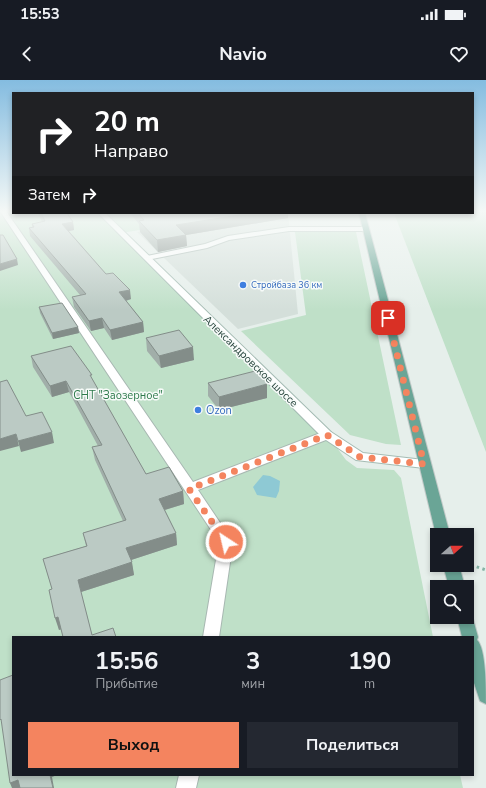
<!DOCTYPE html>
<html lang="ru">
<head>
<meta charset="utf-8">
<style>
  body { margin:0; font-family:"Nunito Sans",sans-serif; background:#242831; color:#f1f3f6; height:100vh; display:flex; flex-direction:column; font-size:15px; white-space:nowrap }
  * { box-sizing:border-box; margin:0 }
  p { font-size:13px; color:#9ea1a6 }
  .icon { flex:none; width:22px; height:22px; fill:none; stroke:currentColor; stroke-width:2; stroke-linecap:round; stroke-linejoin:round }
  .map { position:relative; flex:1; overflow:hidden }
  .side { position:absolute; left:12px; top:556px; width:462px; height:140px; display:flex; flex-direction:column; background:#171b24; border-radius:0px; box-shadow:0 2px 6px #0003 }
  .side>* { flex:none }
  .guide { position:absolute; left:12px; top:12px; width:462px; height:122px; border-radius:0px; box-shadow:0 2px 6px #0003; background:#202124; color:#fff; overflow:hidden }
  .needle { width:26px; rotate:69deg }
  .tools { position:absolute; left:430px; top:448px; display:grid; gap:8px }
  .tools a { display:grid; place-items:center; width:44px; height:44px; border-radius:0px; background:#171b24; box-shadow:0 2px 6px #0003; font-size:20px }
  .pin { position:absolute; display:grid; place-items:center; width:34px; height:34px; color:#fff; margin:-17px; border-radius:8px; box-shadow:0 2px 6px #0006 }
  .me { position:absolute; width:44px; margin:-22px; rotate:325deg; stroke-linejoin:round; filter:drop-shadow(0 0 3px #0008) }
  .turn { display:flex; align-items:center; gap:14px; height:84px; padding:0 16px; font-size:18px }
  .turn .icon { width:52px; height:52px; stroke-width:2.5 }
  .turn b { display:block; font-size:28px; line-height:34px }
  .then { display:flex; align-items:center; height:38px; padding:0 16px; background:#0003; gap:8px; font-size:15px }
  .eta { display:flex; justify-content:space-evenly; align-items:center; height:68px; text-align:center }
  .eta b { font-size:24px; font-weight:700; line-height:28px }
  .cta { display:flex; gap:8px; margin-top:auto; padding:8px 16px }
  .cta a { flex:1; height:46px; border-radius:0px; background:#f4845f; color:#111; font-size:16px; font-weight:700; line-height:46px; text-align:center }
  .cta a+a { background:#242831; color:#f1f3f6 }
  .status { display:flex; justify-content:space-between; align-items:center; height:28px; padding:0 20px; background:#171b24; direction:ltr }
  .status svg { height:11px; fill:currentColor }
  header { display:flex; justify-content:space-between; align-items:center; height:52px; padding:0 16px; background:#171b24; font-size:18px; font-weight:700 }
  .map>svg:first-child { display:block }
  .built { fill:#d4dfda }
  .green { fill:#bfe0c8 }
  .water { fill:#8ec9d4 }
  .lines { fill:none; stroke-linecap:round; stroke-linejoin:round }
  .lane-casing { stroke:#a8b8b2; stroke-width:2 }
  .street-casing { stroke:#a8b8b2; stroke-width:2 }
  .secondary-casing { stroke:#a4bbb3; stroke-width:2 }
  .primary-casing { stroke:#c2cac8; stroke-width:2 }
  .path-far1 { stroke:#86b3a5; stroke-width:1.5; stroke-dasharray:1 2; stroke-linecap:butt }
  .path { stroke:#86b3a5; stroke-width:3; stroke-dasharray:2.5 3.5; stroke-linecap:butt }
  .lane { fill:#fff; fill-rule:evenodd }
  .street { fill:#fff; fill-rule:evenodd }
  .secondary { fill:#fff; fill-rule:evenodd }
  .primary { fill:#6aa596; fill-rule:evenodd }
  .wall { fill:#a1aea9 }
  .shaded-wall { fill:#838d89 }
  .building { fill:#bbcac4; stroke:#838d89 }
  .route { stroke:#f4845f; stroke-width:7; stroke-dasharray:0 12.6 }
  .shop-dot { fill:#3f7fe0; stroke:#f7fbf9; stroke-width:1.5 }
  .labels { text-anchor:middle; stroke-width:3; stroke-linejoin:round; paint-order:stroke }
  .far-shop-label { font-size:9px; fill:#366cbe; stroke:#f7fbf9; text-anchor:start }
  .street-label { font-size:11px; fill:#24423a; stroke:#f7fbf9 }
  .park-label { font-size:11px; fill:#2d7a4b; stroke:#f7fbf9 }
  .shop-label { font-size:11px; fill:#366cbe; stroke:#f7fbf9; text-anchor:start }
</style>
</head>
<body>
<div class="status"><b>15:53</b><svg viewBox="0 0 49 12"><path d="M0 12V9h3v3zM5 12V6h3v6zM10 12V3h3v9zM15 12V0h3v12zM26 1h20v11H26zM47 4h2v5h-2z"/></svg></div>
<header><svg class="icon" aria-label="back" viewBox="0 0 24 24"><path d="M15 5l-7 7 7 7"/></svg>Navio<svg class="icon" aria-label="heart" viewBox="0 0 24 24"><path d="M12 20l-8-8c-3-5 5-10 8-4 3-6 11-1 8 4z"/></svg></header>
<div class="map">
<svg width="486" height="708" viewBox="0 0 486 708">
  <rect width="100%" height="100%" fill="#e6efeb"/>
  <path class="built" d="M256,133H288L298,234L238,249L137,152Z"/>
  <g class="green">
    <path d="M0,131H13V133H246L121,153L329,357L346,380L357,388L394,390L401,398L433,557H13V695H460L463,708H0Z"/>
    <path d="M473,131H486V372L394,133H473Z"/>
    <path d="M295,152H356L401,365L386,364L350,355L241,251L306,235Z"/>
  </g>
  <path class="water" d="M263,395L270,396L280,401L279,411L276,418L257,415L253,407Z"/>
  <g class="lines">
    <g class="lane-casing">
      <path id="lane" d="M289,147H366L369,149L366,151H289L229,160L207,168L147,180L144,178L147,176L205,164L228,156Z"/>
    </g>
    <g class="street-casing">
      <g id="street">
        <path d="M0,131H6L193,402L323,352H331L333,355L331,358L198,410L233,462L219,557H203L219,462Z"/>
        <path d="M179,695H199L196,708H176Z"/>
      </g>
    </g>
    <g class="secondary-casing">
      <path id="secondary" d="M98,133H105L331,352L363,373L424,380L428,381L430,384L428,387L424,388L356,380L323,358Z"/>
    </g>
    <g class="primary-casing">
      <g id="primary">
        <path d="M359,133H365L450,455H437V457L436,455Z"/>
        <path d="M443,485H459L465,507H449Z"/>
        <path d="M467,531L471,532L478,557L477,560C486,568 486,609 486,624L480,621L473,600V557H462L457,537H467Z"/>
      </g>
    </g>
    <path class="path-far1" d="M473,132L486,133"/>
    <path class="path" d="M471,485L486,490"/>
    <use href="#lane" class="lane"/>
    <use href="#street" class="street"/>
    <use href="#secondary" class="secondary"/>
    <use href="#primary" class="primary"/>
  </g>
  <g class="wall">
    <path d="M38,133H67L73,142L74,150L69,151L106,194L131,219L126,221L143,242L144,252L112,260L104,248L91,251L74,227L72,217L80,215L30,156L29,148L32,147V144L42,142Z"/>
    <path d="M130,133H288V138L186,155L187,166L158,172L140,152L139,144Z"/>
    <path d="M39,227L78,247L79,253L53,259L40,233Z"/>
    <path d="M146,258L194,280L161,288L147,271Z"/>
    <path d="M31,276L92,300L146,394L183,411L184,424L165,430L176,453L177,465L131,480L134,495L81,512L92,555L116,557H63L61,549L59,550L52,509L43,479L86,466L83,453L123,441L95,380L92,367L98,366L69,312L52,317L33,287Z"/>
    <path d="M208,303L267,318L219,330L208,316Z"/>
  </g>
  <g class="shaded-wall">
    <path d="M252,133H288V138L186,155L187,166L158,172L157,160L176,145Z"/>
    <path d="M73,142L74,150L64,152L62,144Z"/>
    <path d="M17,179L18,185L0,191V184Z"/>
    <path d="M130,210L131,219L121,222L119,212Z"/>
    <path d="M102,238L104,248L91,251L89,241Z"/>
    <path d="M143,242L144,252L112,260L110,250Z"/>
    <path d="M78,247L79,253L53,259L52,253Z"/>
    <path d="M193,267L194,280L161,288L159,276Z"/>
    <path d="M66,301L69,312L52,317L50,306Z"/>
    <path d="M267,304V318L219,330V317Z"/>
    <path d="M52,352L54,363L21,372L18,361Z"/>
    <path d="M16,354L19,366L0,371V359Z"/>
    <path d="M183,411L184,424L161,431L159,419Z"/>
    <path d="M176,453L177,465L128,481L126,468Z"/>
    <path d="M132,482L134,495L81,512L78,500Z"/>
    <path d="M58,537L62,549L59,550L55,538Z"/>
    <path d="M50,695H57L52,697L54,708H53Z"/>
    <path d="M18,700L22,708H12L10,703Z"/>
  </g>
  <g class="building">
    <path d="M41,133H67L73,142L62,144L106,194L113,193L130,210L119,212L143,242L110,250L102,238L89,241L72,217L86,214L29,148L34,147L32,144L45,141Z"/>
    <path d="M138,133H252L176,145L186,155L157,160L139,141L144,140Z"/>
    <path d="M0,155H3L17,179L0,184Z"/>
    <path d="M62,223L78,247L52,253L39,227Z"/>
    <path d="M179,250L193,267L159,276L146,258Z"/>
    <path d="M71,266L92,295H90L146,394L169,387L183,411L159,419L176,453L126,468L132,482L78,500L92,555L113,548L116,557H63L58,537L55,538L49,510L52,509L43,479L87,466L83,453L126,440L92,367L102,365L66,301L50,306L31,276Z"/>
    <path d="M263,289L267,304L219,317L208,303Z"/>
    <path d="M7,300L26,336L42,332L52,352L18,361L16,354L0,359V302Z"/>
    <path d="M13,595V695H50L53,708H20L18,700L10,703L1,639L0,640V600Z"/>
  </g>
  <linearGradient id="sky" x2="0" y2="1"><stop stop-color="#84bce0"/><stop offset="0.57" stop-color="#f4f8f6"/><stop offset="1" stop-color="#f4f8f6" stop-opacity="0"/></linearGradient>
  <rect width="486" height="230" fill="url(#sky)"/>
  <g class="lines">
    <path class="route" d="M226,462L189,409L327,355L360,377L424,384L388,238"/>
  </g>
  <g class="shop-dot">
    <circle cx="243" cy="205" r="4"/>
    <circle cx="198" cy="330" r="4"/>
  </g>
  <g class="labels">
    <g class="far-shop-label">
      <text x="251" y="208">Стройбаза 36 км</text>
    </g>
    <g class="street-label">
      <text transform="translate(251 281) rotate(44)" y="4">Александровское шоссе</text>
    </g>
    <g class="park-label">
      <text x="118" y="319">СНТ "Заозерное"</text>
    </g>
    <g class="shop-label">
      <text x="206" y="334">Ozon</text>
    </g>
  </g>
</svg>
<div class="tools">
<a><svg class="needle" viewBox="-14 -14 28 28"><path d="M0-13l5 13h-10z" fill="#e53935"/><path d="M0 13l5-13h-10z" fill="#9ea1a6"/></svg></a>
<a><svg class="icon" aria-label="search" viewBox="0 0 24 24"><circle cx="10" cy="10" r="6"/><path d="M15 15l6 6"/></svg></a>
</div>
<div class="pin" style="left:388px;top:238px;background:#d93025"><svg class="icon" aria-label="arrive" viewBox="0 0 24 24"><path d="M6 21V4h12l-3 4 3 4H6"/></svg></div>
<svg class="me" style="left:226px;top:462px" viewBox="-20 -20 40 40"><circle r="17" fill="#f4845f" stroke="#fff" stroke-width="3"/><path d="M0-11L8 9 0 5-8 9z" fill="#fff"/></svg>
<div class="guide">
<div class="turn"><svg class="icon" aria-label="right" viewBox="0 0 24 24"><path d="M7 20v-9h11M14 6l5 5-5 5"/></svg><div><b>20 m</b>Направо</div></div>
<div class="then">Затем<svg class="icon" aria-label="right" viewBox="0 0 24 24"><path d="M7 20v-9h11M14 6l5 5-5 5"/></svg></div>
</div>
<section class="side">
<div class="eta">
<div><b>15:56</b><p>Прибытие</p></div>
<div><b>3</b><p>мин</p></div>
<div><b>190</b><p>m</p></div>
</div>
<div class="cta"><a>Выход</a><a>Поделиться</a></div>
</section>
</div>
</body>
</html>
